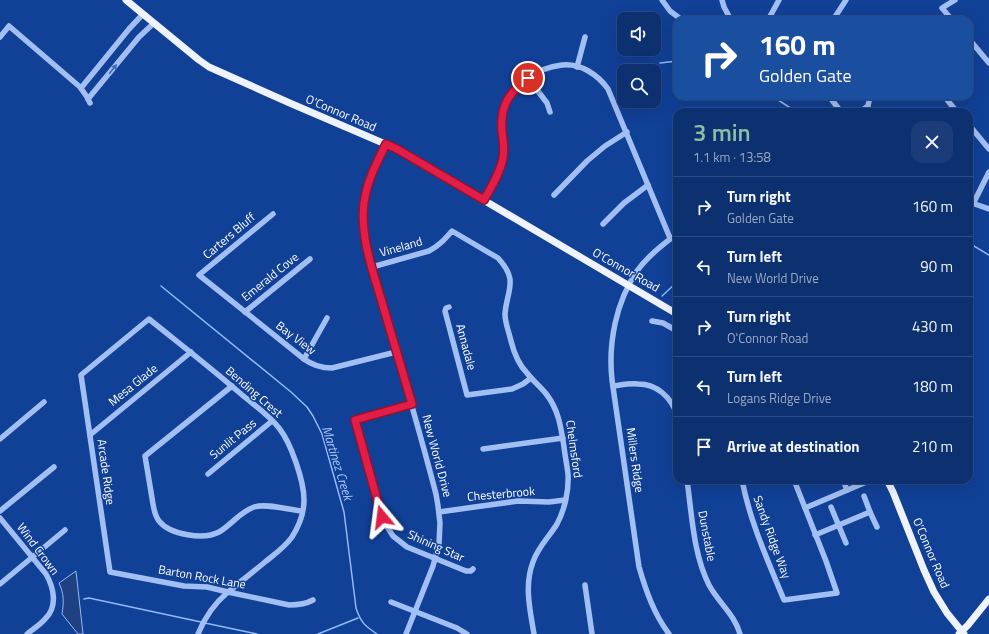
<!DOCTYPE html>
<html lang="en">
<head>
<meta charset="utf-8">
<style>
  body { margin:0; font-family:"Titillium Web",sans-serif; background:#1b3c79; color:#f1f3f6; height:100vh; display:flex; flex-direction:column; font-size:15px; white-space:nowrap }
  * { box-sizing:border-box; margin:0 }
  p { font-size:13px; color:#9aa9c3 }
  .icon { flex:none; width:22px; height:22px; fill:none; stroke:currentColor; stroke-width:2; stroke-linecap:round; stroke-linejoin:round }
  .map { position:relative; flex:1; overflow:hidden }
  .sheet { position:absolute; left:673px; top:108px; width:300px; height:376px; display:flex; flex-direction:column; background:#0d3071; border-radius:12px; box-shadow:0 4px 16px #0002,0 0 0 1px #2d4b84 }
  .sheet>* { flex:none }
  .hud { position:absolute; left:673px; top:16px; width:300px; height:84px; border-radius:12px; box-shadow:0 4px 16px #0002,0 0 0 1px #2d4b84; background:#1a4fa0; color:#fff; overflow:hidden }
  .tools { position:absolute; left:617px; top:12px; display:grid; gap:8px }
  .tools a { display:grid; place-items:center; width:44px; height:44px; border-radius:8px; background:#0d3071; box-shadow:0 4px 16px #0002,0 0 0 1px #2d4b84; font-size:20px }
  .pin { position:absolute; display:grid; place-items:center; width:34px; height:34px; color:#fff; margin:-17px; border:2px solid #fff; border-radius:50%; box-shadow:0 1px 4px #0007 }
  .me { position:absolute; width:44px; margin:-22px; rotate:344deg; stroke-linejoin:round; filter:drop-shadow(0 0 3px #0008) }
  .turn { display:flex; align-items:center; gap:14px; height:84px; padding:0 20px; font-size:18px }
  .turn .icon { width:52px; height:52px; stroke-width:2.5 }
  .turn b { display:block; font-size:28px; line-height:34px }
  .round { display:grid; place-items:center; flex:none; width:42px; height:42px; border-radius:12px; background:#1b3c79 }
  .head { display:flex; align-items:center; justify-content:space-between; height:68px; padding:0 20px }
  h1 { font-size:24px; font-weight:600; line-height:30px; color:#8abfa5 }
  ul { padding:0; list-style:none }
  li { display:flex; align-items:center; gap:12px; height:60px; padding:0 20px; border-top:1px solid #2d4b84 }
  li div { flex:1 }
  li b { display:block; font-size:15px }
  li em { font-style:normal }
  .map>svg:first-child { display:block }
  .water { fill:#1f4182; stroke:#93b9f7 }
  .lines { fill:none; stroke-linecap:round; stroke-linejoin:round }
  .stream { stroke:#93b9f7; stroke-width:1.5 }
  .minor { stroke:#a2bff3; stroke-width:5.5 }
  .major { stroke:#eef3ff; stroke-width:7 }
  .oneway { fill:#446cb7 }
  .route-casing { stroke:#92132f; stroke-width:10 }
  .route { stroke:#e11d48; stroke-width:7 }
  .labels { text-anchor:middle; stroke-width:3; stroke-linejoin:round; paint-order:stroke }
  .street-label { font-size:12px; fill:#fff; stroke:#114097 }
  .water-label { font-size:13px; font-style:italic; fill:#aecafa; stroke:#114097 }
</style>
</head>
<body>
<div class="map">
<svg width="989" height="634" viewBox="0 0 989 634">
  <rect width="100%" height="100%" fill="#114097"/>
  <path class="water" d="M76,571L83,634H78L62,614C64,602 64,594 59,583Z"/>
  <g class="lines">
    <g class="stream">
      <path d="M660,63L677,61"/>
      <path d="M772,96L792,109L795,112"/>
      <path d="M969,243L989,255"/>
      <path d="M161,286L291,392L307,407L313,416L322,434L344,512L356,608C361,623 365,626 377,634"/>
      <path d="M662,296L677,282"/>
      <path d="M84,599L89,598L201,622"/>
      <path d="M205,623L257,634"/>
      <path d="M318,634L358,618"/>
    </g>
    <g class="minor">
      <path d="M662,0L670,11L682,20"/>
      <path d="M722,0L724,7L731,20"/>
      <path d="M768,20L779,0"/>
      <path d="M833,20L846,0"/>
      <path d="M952,20L942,8L955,0"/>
      <path d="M0,37L9,26L80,87L87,97L90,103"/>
      <path d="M969,39L989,63"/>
      <path d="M577,67L585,37"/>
      <path d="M528,78L547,103L550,112"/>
      <path d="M81,88L129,29L143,14"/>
      <path d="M829,96L841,112"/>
      <path d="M944,96L957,112"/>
      <path d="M88,99L139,37L154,23"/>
      <path d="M860,112L868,106L869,101"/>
      <path d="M969,125L989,149"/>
      <path d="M386,144C375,167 364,186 363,212C362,232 368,250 373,269C378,288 383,306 388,324C405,381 421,437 436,494L438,506L440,523L439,544L433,566L406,634"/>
      <path d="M554,195L587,161L605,146L627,132"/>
      <path d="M484,200C491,187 500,174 503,159C505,145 501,133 502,119C504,89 534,68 562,65C581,63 598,75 608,89L670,238"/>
      <path d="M969,202L989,209"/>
      <path d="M973,204L989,172"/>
      <path d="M273,214L199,275L304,359C312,365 321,368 332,368L396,352"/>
      <path d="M603,224L624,203L648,185"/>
      <path d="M372,267L429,251C439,246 445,239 452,231L498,258C519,281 507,289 505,314C505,323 509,332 511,341C514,353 518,364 527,373C533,381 541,387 547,395C559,411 561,428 564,447C565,456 567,465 568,474C569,490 565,509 557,524C549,537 538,547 533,562C524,585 530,610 534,634"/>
      <path d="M449,307L446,308L445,311L467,395L512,389L523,384L531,378"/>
      <path d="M245,312L310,259"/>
      <path d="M652,321L663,323L677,331"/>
      <path d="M304,359L327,318"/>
      <path d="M232,386L145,456L153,504C154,510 155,516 159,521C170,535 204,540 219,532C231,525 240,512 254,507C266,503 289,510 302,511"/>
      <path d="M613,386C621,385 630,383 638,384C657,384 671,397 677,415"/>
      <path d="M412,405L355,420L384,522L393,536L407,547L466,571H471L473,569"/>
      <path d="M90,435L191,352"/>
      <path d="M0,439L44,402"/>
      <path d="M483,449L563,438"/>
      <path d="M208,474L272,421"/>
      <path d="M687,480C692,515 693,553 709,585C718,602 735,615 740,634"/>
      <path d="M742,480C750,522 768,561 784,600L837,593L826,561L794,480"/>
      <path d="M843,480L847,490"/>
      <path d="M831,507L846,543"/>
      <path d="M805,508L871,480"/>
      <path d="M0,511L54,467"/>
      <path d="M439,512L518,501L549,502L565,500"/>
      <path d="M870,512L877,527"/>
      <path d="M0,518L46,574C54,588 58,607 45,619C40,625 33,629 27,634"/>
      <path d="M815,535L870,512L864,496"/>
      <path d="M0,584L65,530"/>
      <path d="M585,585L592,634"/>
      <path d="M391,602L457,628L467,634"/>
      <path d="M198,634C204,619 215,603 228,592C240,582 253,572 265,562C275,554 285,547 292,537C299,526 304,512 304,500C304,481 291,443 279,428C269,415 254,405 241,394C211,368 180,344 149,319L81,375L110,572L184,586L207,587L228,592L289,605C297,605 306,604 313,600"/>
      <path d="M669,634C654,614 646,591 639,567L612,380C608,343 616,302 637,271C647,257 663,244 677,234"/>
    </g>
    <g class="major">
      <path d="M126,0L199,60L209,67L292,104L397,149L677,314"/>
      <path d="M887,480L893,492L924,570L934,592L947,613L964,634"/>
      <path d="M959,634L968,625L989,599"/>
    </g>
  </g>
  <defs><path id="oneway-solid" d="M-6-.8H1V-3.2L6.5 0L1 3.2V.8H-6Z"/></defs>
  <use class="oneway" href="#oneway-solid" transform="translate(113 69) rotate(-51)"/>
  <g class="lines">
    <g class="route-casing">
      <path id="route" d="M382,517L355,420L412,404C402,369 391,334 381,299C372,268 360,236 364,203C367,181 376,164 386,144L397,149L484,200C491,187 500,174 503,158C505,149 503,140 502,131C500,105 509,93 528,78"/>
    </g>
    <use href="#route" class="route"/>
  </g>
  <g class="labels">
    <g class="street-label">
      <text transform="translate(341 113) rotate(23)" y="4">O'Connor Road</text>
      <text transform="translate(229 236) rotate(-40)" y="4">Carters Bluff</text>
      <text transform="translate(401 247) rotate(-16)" y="4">Vineland</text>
      <text transform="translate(626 270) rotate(30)" y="4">O'Connor Road</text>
      <text transform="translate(270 277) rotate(-39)" y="4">Emerald Cove</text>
      <text transform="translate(296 338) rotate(37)" y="4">Bay View</text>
      <text transform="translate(466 347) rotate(75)" y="4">Annadale</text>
      <text transform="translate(133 385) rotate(-39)" y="4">Mesa Glade</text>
      <text transform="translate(254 392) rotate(41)" y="4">Bending Crest</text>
      <text transform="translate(233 439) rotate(-39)" y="4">Sunlit Pass</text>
      <text transform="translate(574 449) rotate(82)" y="4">Chelmsford</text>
      <text transform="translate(437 456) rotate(75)" y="4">New World Drive</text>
      <text transform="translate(635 460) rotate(82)" y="4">Millers Ridge</text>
      <text transform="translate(106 472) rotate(82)" y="4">Arcade Ridge</text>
      <text transform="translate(501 494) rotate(-5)" y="4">Chesterbrook</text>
      <text transform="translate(707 536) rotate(79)" y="4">Dunstable</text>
      <text transform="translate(772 537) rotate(70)" y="4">Sandy Ridge Way</text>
      <text transform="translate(436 546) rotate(24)" y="4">Shining Star</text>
      <text transform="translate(38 549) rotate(53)" y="4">Wind Crown</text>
      <text transform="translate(931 553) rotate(67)" y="4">O'Connor Road</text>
      <text transform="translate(202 577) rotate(10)" y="4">Barton Rock Lane</text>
    </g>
    <g class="water-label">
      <text transform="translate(338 463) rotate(73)" y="5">Martinez Creek</text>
    </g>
  </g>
</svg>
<div class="tools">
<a><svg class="icon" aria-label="sound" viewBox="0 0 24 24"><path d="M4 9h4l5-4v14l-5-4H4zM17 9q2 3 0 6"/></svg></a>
<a><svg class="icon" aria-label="search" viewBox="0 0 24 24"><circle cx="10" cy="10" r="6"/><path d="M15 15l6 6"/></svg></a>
</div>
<div class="pin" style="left:528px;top:78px;background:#d93025"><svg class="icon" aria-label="arrive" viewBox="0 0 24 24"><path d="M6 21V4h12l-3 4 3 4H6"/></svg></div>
<svg class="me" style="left:382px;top:517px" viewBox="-20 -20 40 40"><path d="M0-17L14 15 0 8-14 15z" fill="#e11d48" stroke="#fff" stroke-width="4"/></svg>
<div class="hud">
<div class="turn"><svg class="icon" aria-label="right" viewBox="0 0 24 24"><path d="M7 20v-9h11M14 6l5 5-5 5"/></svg><div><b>160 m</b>Golden Gate</div></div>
</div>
<section class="sheet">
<div class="head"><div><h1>3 min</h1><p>1.1 km · 13:58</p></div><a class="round"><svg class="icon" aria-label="close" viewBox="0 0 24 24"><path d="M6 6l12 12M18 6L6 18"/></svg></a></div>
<ul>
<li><svg class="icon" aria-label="right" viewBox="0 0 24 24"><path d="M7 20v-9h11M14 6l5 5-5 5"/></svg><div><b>Turn right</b><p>Golden Gate</p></div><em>160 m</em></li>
<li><svg class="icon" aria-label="left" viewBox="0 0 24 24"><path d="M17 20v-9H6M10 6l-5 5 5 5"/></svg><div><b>Turn left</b><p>New World Drive</p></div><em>90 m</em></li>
<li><svg class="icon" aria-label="right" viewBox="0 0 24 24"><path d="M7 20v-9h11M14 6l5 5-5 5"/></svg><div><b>Turn right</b><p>O'Connor Road</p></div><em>430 m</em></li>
<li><svg class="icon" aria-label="left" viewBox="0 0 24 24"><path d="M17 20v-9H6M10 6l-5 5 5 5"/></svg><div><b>Turn left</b><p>Logans Ridge Drive</p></div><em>180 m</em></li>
<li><svg class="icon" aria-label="arrive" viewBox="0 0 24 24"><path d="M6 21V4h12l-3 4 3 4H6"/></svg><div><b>Arrive at destination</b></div><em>210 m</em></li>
</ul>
</section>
</div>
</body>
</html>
